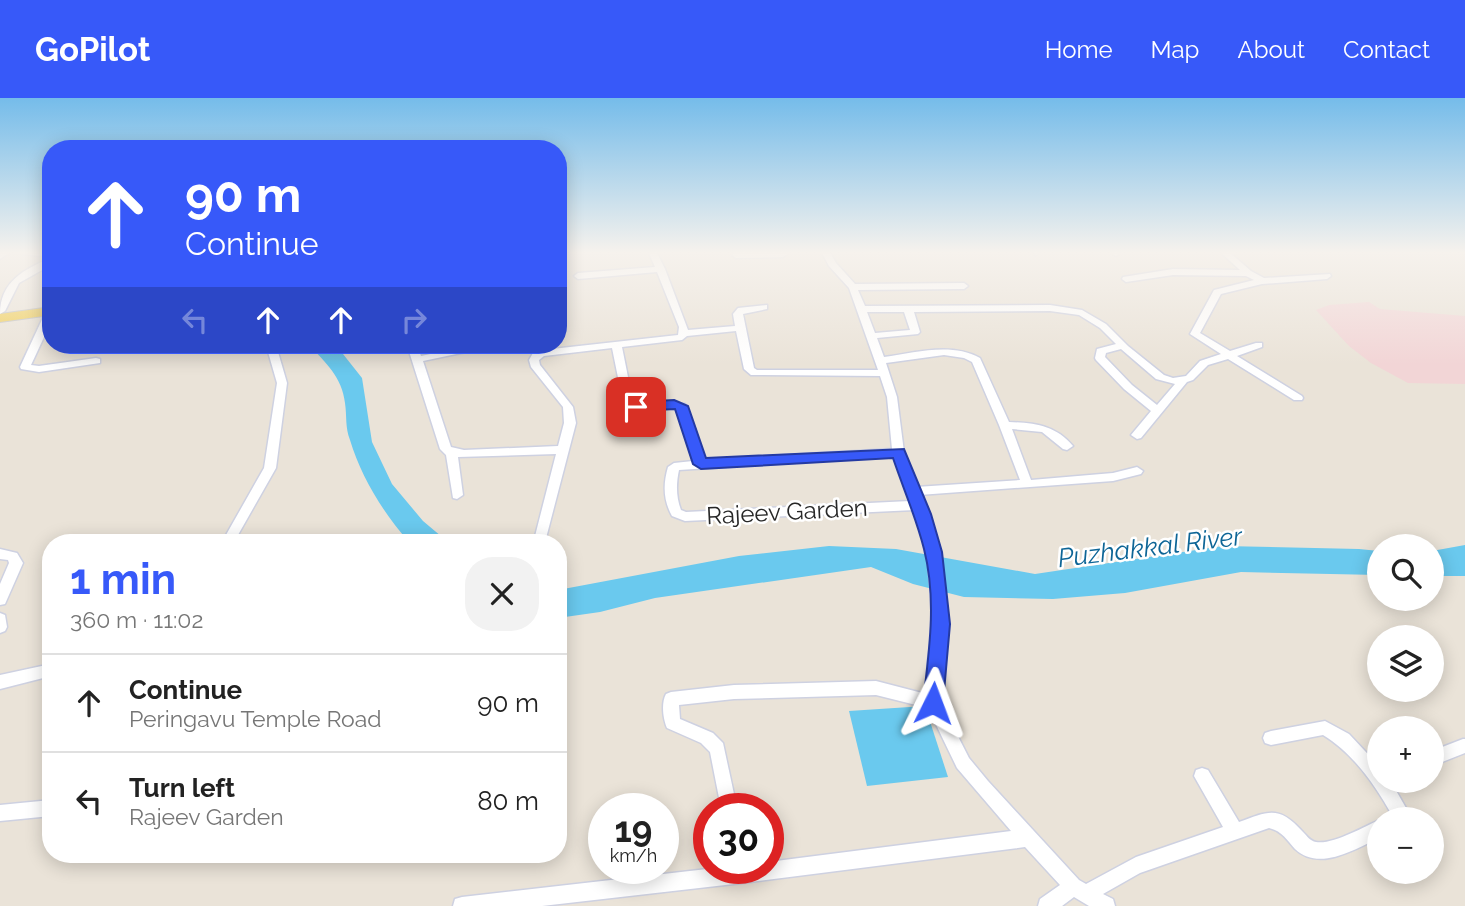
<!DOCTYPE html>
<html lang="en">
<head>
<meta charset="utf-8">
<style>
  body { margin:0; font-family:Raleway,sans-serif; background:#f2f2f2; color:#222; height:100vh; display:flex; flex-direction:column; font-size:26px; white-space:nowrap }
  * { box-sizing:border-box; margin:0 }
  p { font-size:23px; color:#767676 }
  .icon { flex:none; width:38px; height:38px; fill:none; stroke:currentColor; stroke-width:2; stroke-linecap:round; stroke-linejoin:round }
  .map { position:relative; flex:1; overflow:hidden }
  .sheet { position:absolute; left:42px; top:436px; width:525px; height:329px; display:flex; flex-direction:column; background:#fff; border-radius:28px; box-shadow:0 4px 18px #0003 }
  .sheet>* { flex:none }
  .top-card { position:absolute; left:42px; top:42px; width:525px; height:214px; border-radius:28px; box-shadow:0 4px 18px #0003; background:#3759f9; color:#fff; overflow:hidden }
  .tools { position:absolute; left:1367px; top:436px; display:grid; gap:14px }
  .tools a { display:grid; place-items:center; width:77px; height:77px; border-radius:50%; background:#fff; box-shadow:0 4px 18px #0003; font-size:35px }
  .speed { position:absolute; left:588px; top:695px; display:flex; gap:14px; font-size:35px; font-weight:700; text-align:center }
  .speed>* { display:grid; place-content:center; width:91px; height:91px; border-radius:50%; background:#fff; box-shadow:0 4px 18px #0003; line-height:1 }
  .speed small { font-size:18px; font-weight:400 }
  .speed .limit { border:10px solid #d22; background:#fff; color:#111 }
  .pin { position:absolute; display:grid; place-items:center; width:60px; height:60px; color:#fff; margin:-30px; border-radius:14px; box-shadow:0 4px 10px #0006 }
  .me { position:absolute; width:77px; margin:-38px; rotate:3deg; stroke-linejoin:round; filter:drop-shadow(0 0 5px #0008) }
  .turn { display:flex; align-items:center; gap:24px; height:147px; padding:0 28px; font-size:32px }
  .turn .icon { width:91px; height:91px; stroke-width:2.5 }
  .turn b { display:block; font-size:49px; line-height:60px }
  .lanes { display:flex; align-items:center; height:66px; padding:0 28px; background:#0003; justify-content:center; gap:35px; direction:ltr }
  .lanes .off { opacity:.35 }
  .round { display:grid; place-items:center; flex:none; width:74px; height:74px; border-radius:28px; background:#f2f2f2 }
  .headline { display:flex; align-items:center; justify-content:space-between; height:119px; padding:0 28px }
  h1 { font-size:42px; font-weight:700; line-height:52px; color:#3759f9 }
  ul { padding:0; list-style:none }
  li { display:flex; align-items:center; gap:21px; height:98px; padding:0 28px; border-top:2px solid #e0e0e0 }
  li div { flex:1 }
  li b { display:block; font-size:26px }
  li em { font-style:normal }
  header { display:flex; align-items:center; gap:42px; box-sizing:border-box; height:98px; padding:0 35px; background:#3759f9; color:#fff }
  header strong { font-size:33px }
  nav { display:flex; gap:38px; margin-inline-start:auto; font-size:24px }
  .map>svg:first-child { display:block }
  .medical { fill:#f2d5d6 }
  .water { fill:#6ac9ee }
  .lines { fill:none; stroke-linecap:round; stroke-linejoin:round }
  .minor-casing { stroke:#ced1e1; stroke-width:3 }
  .major-casing { stroke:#c3c3c3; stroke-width:2 }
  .minor { fill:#fff; fill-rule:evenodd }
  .major { fill:#f0ce58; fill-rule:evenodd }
  .route { fill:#3759f9; stroke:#243aa2; stroke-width:2 }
  .labels { text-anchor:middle; stroke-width:5; stroke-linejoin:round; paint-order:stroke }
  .street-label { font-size:24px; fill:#272727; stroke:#fff }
  .water-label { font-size:26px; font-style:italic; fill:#0d6596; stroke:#fff }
</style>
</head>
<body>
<header>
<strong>GoPilot</strong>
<nav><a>Home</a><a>Map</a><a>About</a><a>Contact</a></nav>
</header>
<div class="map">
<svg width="1465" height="808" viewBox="0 0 1465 808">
  <rect width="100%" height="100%" fill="#eae3d8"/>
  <path class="medical" d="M1369,204L1380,211L1465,218V286L1408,285L1371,265L1349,248L1316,212L1329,207Z"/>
  <g class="water">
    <path d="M309,247H331L343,256L362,280L372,344L392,386L423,423L448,444H409C384,416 361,379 350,342C345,329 347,319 345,305C342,279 326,265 309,247Z"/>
    <path d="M1465,447V478H1432V453Z"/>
    <path d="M829,448L896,451L1035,476L1223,448L1359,451L1379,453V477L1241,474L1125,495L1053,501L964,499L913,486L871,469L655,500L600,514L558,520V492L739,458Z"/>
    <path d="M925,608L948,679L867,688L849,613Z"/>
  </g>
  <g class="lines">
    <g class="minor-casing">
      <g id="minor">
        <path d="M3,153H12L0,161V154Z"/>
        <path d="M18,153H51V159L22,156Z"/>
        <path d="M648,153H656L665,171L688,232L735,228L733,216L738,210L767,207V211L743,216L754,270L757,272H878L849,190L829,168L821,153H829L836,165L855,186L964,185L968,188L964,191L858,192L865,208L1050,207L1082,212L1106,226L1128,248L1164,277L1173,280L1186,278L1200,263L1221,256L1190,236L1214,192L1254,182L1246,178L1173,177L1126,184L1122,181L1123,179L1173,171L1240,172L1219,153H1228L1251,173L1264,180L1330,176L1331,178L1327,181L1262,186L1221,196L1200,235L1230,253L1256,245H1262V249L1237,258L1302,298L1303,300L1302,302H1294L1228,261L1208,267L1193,282L1187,284L1141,340L1137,341L1131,337L1151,313L1124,291L1096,262L1095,260L1097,251L1116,246L1100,230L1079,217L1050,213L914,214L920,234L918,236L877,240L884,259C915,255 951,244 980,260L1009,324C1035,325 1055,327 1073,348L1067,352L1063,351L1042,334L1012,331L1031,382L1113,375L1137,369L1143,373L1141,376L1113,383L919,397L929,416L941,454L948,526L942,561L941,605L969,660L988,683L1079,782L1086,786L1136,759L1223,729L1194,678L1196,672L1202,670L1208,672L1239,724C1269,713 1279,707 1303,734C1307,738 1310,743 1316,744C1332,747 1364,729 1379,722V740C1355,751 1319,774 1295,751C1287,742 1282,733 1269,730L1140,775L1103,796L1113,801L1115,808H1089L1074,799L1062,808H1038L1040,801L1060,787L1025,749L734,786L542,808H453L455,801L462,799L716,770H768V764L1011,733L957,670L928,610L876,597L734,601L679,607L680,621L713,635L723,645L737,710H721L710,654L701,645L667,630C663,621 661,605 666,596L671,594L734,587L876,583L926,596L928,561L934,526L927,454L915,412L685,423L672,418C663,402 663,386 668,369L674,365L693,363L677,311L624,309L612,250L544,258L539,262L540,267L573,309L576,325L545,444H535L534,442L556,356L458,359L463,397L457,401L453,400L446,357L440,351L407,247H417L421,258L473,247H490L485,250L423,263L451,349L464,352L558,348L564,325L563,309L531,269L529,262L533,255L543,252L678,237L679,229L657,174L578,181L574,178L578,175L655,169ZM867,214H904L910,232L875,235ZM736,233L744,271L751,277L880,278L887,299L892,351L704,362L685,306L633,304L622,249L682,242L687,238ZM1121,251L1156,281L1175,286L1157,307L1132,287L1105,259L1106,255ZM944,257L964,260L972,264L999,327L1020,382L916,389L904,354L897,299L886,265ZM894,358L910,403L686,414L681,412C676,399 676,386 679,372Z"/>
        <path d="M792,153L783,159L736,160L732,157L736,154Z"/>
        <path d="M1031,153H1039L1040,154L1036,157Z"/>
        <path d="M1109,153H1118L1120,155L1116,158Z"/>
        <path d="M51,160V167L19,185L5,213L0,216C0,184 24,171 51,160Z"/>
        <path d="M51,210V224L31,267L39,268L96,260L100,261V265L39,274L21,271L20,269L46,213Z"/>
        <path d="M266,247H276L287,285L276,370L234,444H222L264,370L277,285Z"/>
        <path d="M0,451L17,455L23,465L5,506L0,507V486L9,465L8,462L0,461Z"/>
        <path d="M0,515L5,517L7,529L5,533L0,535Z"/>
        <path d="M51,566V578L0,591V577Z"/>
        <path d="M1325,623L1349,636L1379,668V682H1390L1410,717L1408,721H1390L1392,717C1375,687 1354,656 1323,637L1271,647L1265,645L1263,640L1265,635L1271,633Z"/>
        <path d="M1463,641H1465V655L1432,668V653Z"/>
        <path d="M51,702V718L0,723V707Z"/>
      </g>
    </g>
    <g class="major-casing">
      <path id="major" d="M51,209V217L0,224V216Z"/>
    </g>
    <use href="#minor" class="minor"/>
    <use href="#major" class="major"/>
  </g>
  <linearGradient id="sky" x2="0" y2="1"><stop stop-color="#75bcea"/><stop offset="0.58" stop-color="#f6f2ed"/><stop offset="1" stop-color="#f6f2ed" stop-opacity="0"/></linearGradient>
  <rect width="1465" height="266" fill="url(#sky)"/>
  <path class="route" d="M674,302L688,308L706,360L904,351L931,416L942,454L950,526L943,605L940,612L933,614L926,612L923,605C929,554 937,502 924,451C916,419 903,390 893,360L701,371L693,366L675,311L636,313L629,309L636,304Z"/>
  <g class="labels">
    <g class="street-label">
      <text transform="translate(787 414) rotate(-3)" y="8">Rajeev Garden</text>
    </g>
    <g class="water-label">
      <text transform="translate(1150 449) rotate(-7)" y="9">Puzhakkal River</text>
    </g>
  </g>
</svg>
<div class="tools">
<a><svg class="icon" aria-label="search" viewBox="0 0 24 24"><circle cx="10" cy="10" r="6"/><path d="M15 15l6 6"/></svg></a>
<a><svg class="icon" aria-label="layers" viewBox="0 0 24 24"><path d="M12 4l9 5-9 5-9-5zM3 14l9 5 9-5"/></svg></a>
<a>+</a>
<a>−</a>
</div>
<div class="speed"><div>19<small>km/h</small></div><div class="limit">30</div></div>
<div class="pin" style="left:636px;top:309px;background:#d93025"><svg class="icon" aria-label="arrive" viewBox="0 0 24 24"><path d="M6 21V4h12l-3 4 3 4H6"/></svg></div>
<svg class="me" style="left:933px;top:605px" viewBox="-20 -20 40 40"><path d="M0-17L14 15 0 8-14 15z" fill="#3759f9" stroke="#fff" stroke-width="4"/></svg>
<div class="top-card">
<div class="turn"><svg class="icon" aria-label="ahead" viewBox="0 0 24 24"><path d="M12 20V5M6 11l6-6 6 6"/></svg><div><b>90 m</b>Continue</div></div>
<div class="lanes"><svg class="icon off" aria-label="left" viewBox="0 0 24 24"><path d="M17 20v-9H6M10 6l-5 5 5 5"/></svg><svg class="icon" aria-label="ahead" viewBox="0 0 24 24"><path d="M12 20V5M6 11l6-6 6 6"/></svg><svg class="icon" aria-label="ahead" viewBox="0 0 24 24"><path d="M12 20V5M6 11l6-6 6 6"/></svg><svg class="icon off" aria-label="right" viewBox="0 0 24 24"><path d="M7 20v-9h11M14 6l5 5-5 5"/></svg></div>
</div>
<section class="sheet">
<div class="headline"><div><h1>1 min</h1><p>360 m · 11:02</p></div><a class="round"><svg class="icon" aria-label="close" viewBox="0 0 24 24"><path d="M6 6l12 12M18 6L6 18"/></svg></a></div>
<ul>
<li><svg class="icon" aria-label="ahead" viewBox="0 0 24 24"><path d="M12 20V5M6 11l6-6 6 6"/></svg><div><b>Continue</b><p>Peringavu Temple Road</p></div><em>90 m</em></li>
<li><svg class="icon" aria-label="left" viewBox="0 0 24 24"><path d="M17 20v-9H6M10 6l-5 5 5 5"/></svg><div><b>Turn left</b><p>Rajeev Garden</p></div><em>80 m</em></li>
</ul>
</section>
</div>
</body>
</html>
